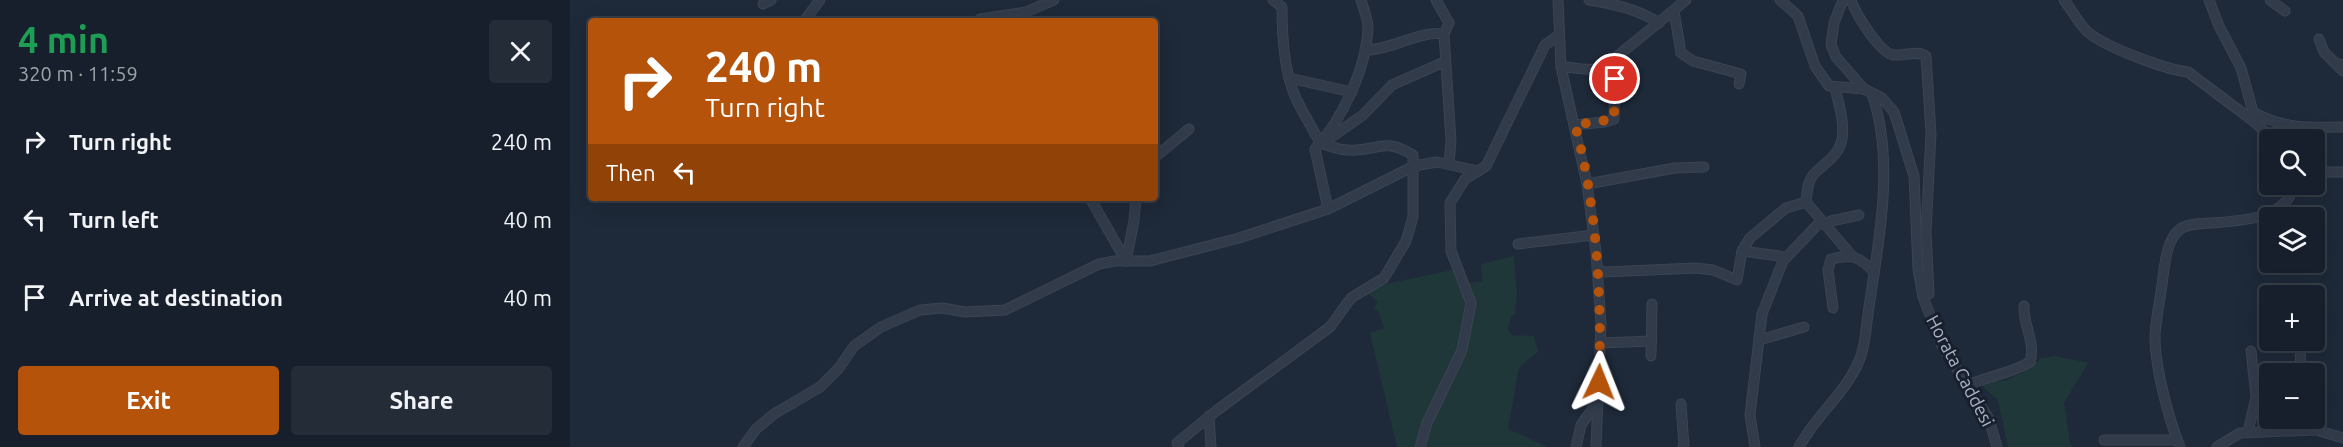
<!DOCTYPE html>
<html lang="en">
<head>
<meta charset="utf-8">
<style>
  body { margin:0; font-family:Ubuntu,sans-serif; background:#232c37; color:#f1f3f6; height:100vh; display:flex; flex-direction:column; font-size:22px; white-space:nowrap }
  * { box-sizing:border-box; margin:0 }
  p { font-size:20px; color:#9ea2a9 }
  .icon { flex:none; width:33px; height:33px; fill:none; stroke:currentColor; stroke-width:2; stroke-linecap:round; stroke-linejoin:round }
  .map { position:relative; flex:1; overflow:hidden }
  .drawer { display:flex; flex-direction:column; background:#161f2b; width:570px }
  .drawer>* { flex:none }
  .guide { position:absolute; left:18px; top:18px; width:570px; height:183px; border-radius:6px; box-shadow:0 6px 24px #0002,0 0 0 2px #353d47; background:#b45309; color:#fff; overflow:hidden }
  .fabs { position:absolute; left:1689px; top:129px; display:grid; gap:12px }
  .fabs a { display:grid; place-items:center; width:66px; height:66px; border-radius:6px; background:#161f2b; box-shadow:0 6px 24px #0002,0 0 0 2px #353d47; font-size:30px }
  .pin { position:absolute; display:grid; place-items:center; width:51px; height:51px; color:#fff; margin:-26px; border:3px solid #fff; border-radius:50%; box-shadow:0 2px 6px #0007 }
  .me { position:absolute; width:66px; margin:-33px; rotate:2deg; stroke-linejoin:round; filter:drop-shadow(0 0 4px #0008) }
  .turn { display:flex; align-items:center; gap:21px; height:126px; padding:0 18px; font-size:27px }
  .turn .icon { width:78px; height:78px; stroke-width:2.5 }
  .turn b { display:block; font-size:42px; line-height:51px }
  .then { display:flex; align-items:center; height:57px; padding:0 18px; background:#0003; gap:12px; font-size:22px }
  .round { display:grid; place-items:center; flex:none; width:63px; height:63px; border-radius:6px; background:#232c37 }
  .head { display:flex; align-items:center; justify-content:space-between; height:102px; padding:0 18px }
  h1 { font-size:36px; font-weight:700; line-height:45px; color:#1e9e55 }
  .action { display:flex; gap:12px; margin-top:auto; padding:12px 18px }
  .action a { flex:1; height:69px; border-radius:6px; background:#b45309; color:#fff; font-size:24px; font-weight:700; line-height:69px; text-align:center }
  .action a+a { background:#232c37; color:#f1f3f6 }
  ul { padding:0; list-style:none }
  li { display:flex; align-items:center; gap:18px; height:78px; padding:0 18px }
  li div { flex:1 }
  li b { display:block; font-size:22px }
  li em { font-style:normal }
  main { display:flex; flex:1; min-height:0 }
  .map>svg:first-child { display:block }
  .green { fill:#20373a }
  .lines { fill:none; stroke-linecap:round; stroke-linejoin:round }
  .minor-casing { stroke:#3b4453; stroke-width:11 }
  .minor { stroke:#323b4a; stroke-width:9 }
  .route { stroke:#b45309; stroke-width:10; stroke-dasharray:0 18 }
  .labels { text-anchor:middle; stroke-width:6; stroke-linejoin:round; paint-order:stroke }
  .street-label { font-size:18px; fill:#acb5c7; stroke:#18202e }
</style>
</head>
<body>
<main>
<section class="drawer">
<div class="head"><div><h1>4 min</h1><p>320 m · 11:59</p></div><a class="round"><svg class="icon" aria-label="close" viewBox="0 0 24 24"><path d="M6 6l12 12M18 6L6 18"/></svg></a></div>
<ul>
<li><svg class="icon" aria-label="right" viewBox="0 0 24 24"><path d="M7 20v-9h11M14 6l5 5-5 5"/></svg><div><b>Turn right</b></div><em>240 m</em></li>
<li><svg class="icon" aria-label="left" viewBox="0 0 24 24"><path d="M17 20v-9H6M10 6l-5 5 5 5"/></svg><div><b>Turn left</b></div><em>40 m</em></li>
<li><svg class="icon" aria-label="arrive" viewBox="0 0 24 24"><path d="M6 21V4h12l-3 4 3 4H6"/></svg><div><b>Arrive at destination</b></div><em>40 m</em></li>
</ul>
<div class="action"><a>Exit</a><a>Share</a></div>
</section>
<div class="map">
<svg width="1773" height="447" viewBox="0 0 1773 447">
  <rect width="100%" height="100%" fill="#1e2939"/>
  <g class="green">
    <path d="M944,256L947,294L945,314L941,316L938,330L942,335L964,336L968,352L949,367L938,429L978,447H854L859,429L897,347L906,303L899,283L912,281L911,264Z"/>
    <path d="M882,270L896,304L887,347L853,421L845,447H827L800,333L814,328L808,310H803L808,301L797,293L811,285Z"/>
    <path d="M1486,356L1518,363L1494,403L1500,442L1503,447H1438L1428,400L1411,385L1415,380L1434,381L1452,373L1471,358Z"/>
  </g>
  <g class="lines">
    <g class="minor-casing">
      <g id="minor">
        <path d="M866,0L879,23L874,34L881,141L879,164"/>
        <path d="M988,0L991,67L1017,184L1026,252L1031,324L1026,447"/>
        <path d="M1019,0C1043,4 1068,9 1089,23"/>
        <path d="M1210,0L1228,16L1245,66L1259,86L1294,89"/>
        <path d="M1273,0L1264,23L1261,45L1266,57L1294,89L1312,98L1324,112L1344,176L1348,269L1353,297L1372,346L1419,419L1427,447"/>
        <path d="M1281,0C1285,13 1310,53 1323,55C1334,56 1347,50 1356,56L1361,134L1356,231L1359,294"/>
        <path d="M1494,0C1502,10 1509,25 1519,33C1538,48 1594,69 1618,72L1686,123"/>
        <path d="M1639,0L1649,26L1671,68L1686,123L1703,140"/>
        <path d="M1700,0L1715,11"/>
        <path d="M193,4L201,0"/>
        <path d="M1104,11L1111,53L1123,61L1171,74L1169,84"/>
        <path d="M410,19L456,12L484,0"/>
        <path d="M234,21L250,0"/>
        <path d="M1749,39L1754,52L1765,63"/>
        <path d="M795,50C822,50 850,30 874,34"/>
        <path d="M1773,65L1765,63L1773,71"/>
        <path d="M991,67C1007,67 1017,72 1033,68L1116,0"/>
        <path d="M719,78L782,92"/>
        <path d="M1683,112C1714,129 1738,128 1773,127"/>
        <path d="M1005,125L1035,122L1044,119L1045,59"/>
        <path d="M750,143L763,136L793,115L822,85L874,62"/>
        <path d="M585,157L619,129"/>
        <path d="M1744,172H1773"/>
        <path d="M1017,184L1105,168L1134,167"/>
        <path d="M520,198L556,261"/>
        <path d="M1236,202C1237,193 1237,183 1243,175C1252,165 1267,157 1271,143C1276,126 1269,105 1265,88"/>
        <path d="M758,209L745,149C772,120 797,67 798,27C798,18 793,8 791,0"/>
        <path d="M1255,225L1261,221L1289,215"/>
        <path d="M948,244L1024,235"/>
        <path d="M1172,251L1180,238L1216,208L1236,202L1282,256"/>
        <path d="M556,261L564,221L566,198"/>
        <path d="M1027,269L1034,272L1126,268L1143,270L1167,280L1172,251L1210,256L1213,261"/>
        <path d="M1263,308L1258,270L1261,259C1284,254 1288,256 1304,272"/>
        <path d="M1189,340L1234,327"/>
        <path d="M1030,343L1082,341"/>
        <path d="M1730,343L1731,374"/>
        <path d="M1081,356L1082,304"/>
        <path d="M1396,386C1418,376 1440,374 1460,362C1466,343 1453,325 1454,306"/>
        <path d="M1111,404L1114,446L1113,447"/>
        <path d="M639,416L641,447"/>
        <path d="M1678,432L1686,397L1681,351"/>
        <path d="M1534,440H1607"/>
        <path d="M173,447L186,429L204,414L250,387L269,368L284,346L311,327L350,310L372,308L395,312L435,310L529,264L545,261H580L669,238L758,209L844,166L867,162L908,171L916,166L920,158L975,45L989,35"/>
        <path d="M609,447L607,443L646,411L760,327L781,298L814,278L836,241L843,217V155C811,136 808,152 778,150C768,150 760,146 750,143C742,127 732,112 725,96C714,71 712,35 712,7L703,0"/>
        <path d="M850,447L857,423L892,350L901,303L881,251L880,203L895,179L908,171"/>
        <path d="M1006,447L1011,425L1028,401"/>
        <path d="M1185,447L1180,415L1192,314L1213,261L1251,221"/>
        <path d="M1229,447C1245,416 1275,394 1289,361C1296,346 1296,324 1299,307C1309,240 1325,160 1302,94"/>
        <path d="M1610,447C1598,417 1585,367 1585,336C1586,316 1591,296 1593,277C1595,262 1597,240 1609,230C1617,223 1630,224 1640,223C1669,221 1718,220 1724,184"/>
        <path d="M1647,447L1670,433L1746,430L1773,438"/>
      </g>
    </g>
    <use href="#minor" class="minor"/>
  </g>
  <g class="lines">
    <path class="route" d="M1029,382C1032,299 1027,205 1005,125L1044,119L1045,79"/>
  </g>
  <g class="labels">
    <g class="street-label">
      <text transform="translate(1390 371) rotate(62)" y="6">Horata Caddesi</text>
    </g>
  </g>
</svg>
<div class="fabs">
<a><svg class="icon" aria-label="search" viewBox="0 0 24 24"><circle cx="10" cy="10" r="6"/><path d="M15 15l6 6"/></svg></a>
<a><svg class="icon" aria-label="layers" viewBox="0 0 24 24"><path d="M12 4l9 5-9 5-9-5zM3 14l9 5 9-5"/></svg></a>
<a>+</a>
<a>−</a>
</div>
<div class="pin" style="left:1045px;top:79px;background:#d93025"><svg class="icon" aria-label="arrive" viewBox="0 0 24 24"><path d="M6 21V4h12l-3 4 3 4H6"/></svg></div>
<svg class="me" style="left:1029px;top:382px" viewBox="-20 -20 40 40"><path d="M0-17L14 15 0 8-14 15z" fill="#b45309" stroke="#fff" stroke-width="4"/></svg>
<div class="guide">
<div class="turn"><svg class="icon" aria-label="right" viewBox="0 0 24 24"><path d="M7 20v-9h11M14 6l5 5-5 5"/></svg><div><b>240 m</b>Turn right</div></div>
<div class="then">Then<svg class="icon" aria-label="left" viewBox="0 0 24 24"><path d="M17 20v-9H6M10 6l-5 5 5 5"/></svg></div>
</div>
</div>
</main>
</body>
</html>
